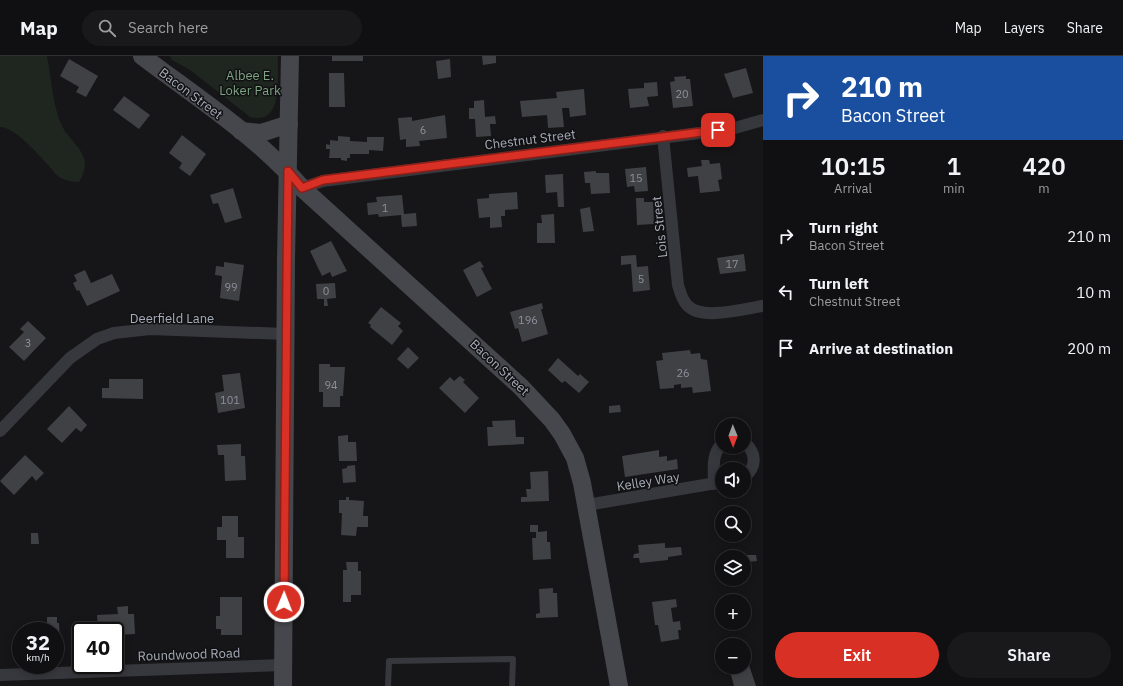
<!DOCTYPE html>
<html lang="en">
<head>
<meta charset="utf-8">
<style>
  body { margin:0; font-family:"IBM Plex Sans",sans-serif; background:#19191b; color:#f1f3f6; height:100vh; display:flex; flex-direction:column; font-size:15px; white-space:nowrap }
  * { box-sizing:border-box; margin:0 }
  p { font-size:13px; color:#9c9d9f }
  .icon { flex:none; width:22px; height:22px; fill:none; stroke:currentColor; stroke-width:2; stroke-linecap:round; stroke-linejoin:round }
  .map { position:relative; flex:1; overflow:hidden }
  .details { display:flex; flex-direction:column; background:#101012; width:360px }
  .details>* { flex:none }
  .hud { background:#1a4fa0; color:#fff; overflow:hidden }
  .needle { width:26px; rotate:179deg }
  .tools { position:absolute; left:715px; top:362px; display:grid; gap:8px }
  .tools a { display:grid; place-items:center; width:36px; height:36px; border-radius:50%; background:#101012; box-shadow:0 2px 10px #0003,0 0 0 1px #303032; font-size:20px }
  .speed { position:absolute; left:12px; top:566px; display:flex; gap:8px; font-size:20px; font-weight:700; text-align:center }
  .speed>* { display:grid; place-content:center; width:52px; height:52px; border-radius:50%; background:#101012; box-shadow:0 2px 10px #0003,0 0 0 1px #303032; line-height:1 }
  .speed small { font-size:10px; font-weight:400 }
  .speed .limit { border:2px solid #111; border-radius:6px; background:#fff; color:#111 }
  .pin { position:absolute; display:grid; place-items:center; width:34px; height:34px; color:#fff; margin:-17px; border-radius:8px; box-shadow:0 2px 6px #0006 }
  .me { position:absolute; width:44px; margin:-22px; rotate:1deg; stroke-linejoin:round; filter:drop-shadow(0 0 3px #0008) }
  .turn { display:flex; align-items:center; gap:14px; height:84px; padding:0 12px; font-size:18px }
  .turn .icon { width:52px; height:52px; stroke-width:2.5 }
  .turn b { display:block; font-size:28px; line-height:34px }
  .eta { display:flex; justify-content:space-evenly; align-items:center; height:68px; text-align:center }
  .eta b { font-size:24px; font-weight:600; line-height:28px }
  .button { display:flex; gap:8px; margin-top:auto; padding:8px 12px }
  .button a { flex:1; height:46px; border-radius:24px; background:#d93025; color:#fff; font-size:16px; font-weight:600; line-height:46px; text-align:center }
  .button a+a { background:#19191b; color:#f1f3f6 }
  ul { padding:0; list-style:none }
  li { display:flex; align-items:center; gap:12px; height:56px; padding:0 12px }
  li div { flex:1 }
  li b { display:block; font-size:15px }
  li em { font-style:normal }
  header { display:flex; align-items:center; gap:24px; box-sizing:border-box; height:56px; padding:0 20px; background:#101012; border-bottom:1px solid #303032 }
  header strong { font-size:19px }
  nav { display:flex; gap:22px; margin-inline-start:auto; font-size:14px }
  .search { width:280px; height:36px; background:#19191b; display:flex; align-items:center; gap:10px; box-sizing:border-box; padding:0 14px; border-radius:22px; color:#9c9d9f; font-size:15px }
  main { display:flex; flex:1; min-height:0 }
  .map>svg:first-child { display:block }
  .green { fill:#1e261f }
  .building { fill:#404145 }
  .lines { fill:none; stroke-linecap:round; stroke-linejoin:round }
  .lane { stroke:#37383d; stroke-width:6 }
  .street { stroke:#37383d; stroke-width:12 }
  .secondary { stroke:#45474d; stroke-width:18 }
  .route-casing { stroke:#8d1f18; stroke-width:10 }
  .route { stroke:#d93025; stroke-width:7 }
  .labels { text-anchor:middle; stroke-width:3; stroke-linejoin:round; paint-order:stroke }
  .number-label { font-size:11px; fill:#8d919c }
  .park-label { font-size:13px; fill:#7da580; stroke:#111113 }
  .street-label { font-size:13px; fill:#a7acb9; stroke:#111113 }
</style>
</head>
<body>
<header>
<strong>Map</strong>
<div class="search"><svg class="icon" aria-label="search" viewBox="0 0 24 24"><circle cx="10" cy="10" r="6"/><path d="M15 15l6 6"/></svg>Search here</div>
<nav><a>Map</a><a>Layers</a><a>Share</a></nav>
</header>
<main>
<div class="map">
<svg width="763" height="630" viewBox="0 0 763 630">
  <rect width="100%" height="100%" fill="#161618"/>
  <g class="green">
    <path d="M0,0H47C52,24 52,50 63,72C69,82 79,90 83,100C87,108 84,118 79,126C73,126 67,125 61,122C56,120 52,113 48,109C38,98 15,71 0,71Z"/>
    <path d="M170,0H278C277,21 284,70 250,61L190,14L172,4Z"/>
  </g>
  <g class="building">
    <rect x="332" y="0" width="31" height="5"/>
    <path d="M482,0H496V7L483,9Z"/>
    <path d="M69,3L98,20L86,41L76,36L79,31L60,20Z"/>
    <path d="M450,3L451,21L438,23L436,5Z"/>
    <path d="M746,12L753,37L733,42L724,18Z"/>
    <path d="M329,17H344L345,51H329Z"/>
    <path d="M686,20V23H690L693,50L673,52L670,26L675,25L674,21Z"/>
    <path d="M657,26L658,40L647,41L649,50L630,52L628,33L644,32V27Z"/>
    <path d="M584,33L586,59L570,61L569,52H562L564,71L548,72L547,59L522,61L520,45L557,42L556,36Z"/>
    <path d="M124,40L150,59L139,73L113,54Z"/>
    <path d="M484,44L485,61L495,60L496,68H490L491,80L476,81L475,63H469V52H474V45Z"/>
    <path d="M445,59L447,82L419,85L420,90L406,91V83L400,84L398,62L412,61V65Z"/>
    <path d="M182,79L206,98L190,120L179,112L182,107L169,97Z"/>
    <path d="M338,80L350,81V85L367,86V81H384L383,95L369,94V98H350V102H347V105L341,104V102H329L330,93H326V88L330,89V84L338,85Z"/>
    <path d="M701,104H709L710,108L720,107L722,123L718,124L720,135L700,137L698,120L688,121L687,112L702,110Z"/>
    <path d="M646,111L648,135L635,136L634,130L627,131L625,113Z"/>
    <path d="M596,115V117H609L610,137L591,138L590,127H585L584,116Z"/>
    <path d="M563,118L564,151H558L557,136L546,137L545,119Z"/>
    <path d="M233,132L242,162L225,167L218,147L213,148L210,139Z"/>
    <path d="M517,136L518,153L505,154V160H501L502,171L490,172V161L479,162L477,143L489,142V138Z"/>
    <path d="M402,139L404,158L416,157L417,170L402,171L401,159L379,161L378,158L368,159L367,147L377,146L376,141Z"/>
    <path d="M636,142H644V146H653L654,168L637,169Z"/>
    <path d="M590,151L594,175L583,176L580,153Z"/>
    <path d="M554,158L555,187H537V167H542L541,159Z"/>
    <path d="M331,185L347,215L332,221L330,216L322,220L310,195Z"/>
    <path d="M744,198L746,215L720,218L717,202Z"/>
    <path d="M636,199L637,211L648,210L650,234L633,236L631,208L621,209V200Z"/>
    <path d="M480,205L484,211L481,212L492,233L477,241L463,214Z"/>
    <path d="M224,206L244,209L239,245L220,242L222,220L215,219L216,210L224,211Z"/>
    <path d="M85,214L91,227L112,218L120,235L87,250L79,234L77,235L73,227L77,225L74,219Z"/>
    <path d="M335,227L336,242L327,243L328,250H324V243H317L316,228Z"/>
    <path d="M542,247L543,253H541L548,278L522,286L518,272L515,273L510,256Z"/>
    <path d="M381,251L401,267L398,270L403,275L392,289L370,271L371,269L368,267Z"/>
    <path d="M28,265L46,282L24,305L9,291L24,276L20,273Z"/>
    <path d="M408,291L419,302L408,313L397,303Z"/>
    <path d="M690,294L691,298L700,297L701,303L707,304L711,335L693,337L692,331L681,332V328L674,329V332L660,333L656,305L663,304L662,297Z"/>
    <path d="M558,302L578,320L580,318L589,326L579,337L565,325L562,327L548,314Z"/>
    <path d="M319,308H330V311H345L343,340H340V351H323V336H319Z"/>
    <path d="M240,317L245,352L218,357L215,337L224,335L222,319Z"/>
    <path d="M460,320L465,324L463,326L479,342L465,357L439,332L450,321L454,325Z"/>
    <path d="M109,323H143V343L102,342V332H109Z"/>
    <path d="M620,349L621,356L609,357V350Z"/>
    <path d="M69,350L87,369L81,376L76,372L62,387L47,373Z"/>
    <path d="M515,364L516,381H524V388L488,390L487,371H493L492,365Z"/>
    <path d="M348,379V386H356L357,405H339L338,380Z"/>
    <path d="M241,388V400H245L246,424L225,425L224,399H218L217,389Z"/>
    <path d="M659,394V401L667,400V405L677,403L678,413L625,421L622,400Z"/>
    <path d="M25,399L44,417L36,425L32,420L14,439L0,425Z"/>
    <path d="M355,409L356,426L343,427L342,413L347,412V410Z"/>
    <path d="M548,415L549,445L521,446V441H527L526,433H531L530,416Z"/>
    <path d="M346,441H349V444L364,445L363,460H368V471H357L356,480L341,479L342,457H339V444H346Z"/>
    <path d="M222,460H238V481H244V502H226V484H217V471H222Z"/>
    <path d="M530,469H538V476L547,475V486H550L551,503L533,504L532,482H536V476H530Z"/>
    <path d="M31,477H38L39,488H31Z"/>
    <path d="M665,487V492L681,491L682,499L668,501V504L640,507L639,502H633L634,498L639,497L638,489Z"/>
    <path d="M747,499H756L757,505L748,506Z"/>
    <path d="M346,506H358V515H361V539H351V546H343V514H347Z"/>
    <path d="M553,532V537H557L558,561L536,562V558L540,557L539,533Z"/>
    <path d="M220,541H242V579H221V573H216V560H220Z"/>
    <path d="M676,543L677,551L671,552L673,566L680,565L681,574H678L679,583L661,586L658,569H655L652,546Z"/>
    <path d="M128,550V558H134L135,578L115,579V575H98L97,559L118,558L117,551Z"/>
    <path d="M47,561H57V567H59L60,587H55V575H23V569L47,568Z"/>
    <path d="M746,600L756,630H734L729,611H744V601Z"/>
  </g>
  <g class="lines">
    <path class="lane" d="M388,630L389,605L513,603L512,630"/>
    <g class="street">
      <path d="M663,80L678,229C680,236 682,244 687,249C701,265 743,253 763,250"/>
      <path d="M302,132L323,125L731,73L763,64"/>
      <path d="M0,375L70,302L97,283L114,277L150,273L286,278"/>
      <path d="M744,386C757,397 757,411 744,421"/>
      <path d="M714,428C714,415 711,398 722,388"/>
      <path d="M587,449L722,426"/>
      <path d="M0,619L283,609"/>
    </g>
    <g class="secondary">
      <path d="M142,0C196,41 257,80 302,132L521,331L552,364L562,378L575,402L582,427L619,630"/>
      <path d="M241,75L261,77L289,68"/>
      <path d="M283,630L286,204L290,0"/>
    </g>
  </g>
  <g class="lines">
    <g class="route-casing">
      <path id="route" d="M284,546L288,115L302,132L323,124L718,74"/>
    </g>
    <use href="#route" class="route"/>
  </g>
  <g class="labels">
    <g class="number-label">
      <text x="682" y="42">20</text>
      <text x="423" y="78">6</text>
      <text x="636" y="126">15</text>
      <text x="385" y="156">1</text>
      <text x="732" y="212">17</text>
      <text x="641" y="227">5</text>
      <text x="231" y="235">99</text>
      <text x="326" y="239">0</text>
      <text x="528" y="268">196</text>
      <text x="28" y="291">3</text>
      <text x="683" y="321">26</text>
      <text x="331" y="333">94</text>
      <text x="230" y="348">101</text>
    </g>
    <g class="park-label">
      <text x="250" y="24">Albee E.<tspan x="250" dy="15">Loker Park</tspan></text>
    </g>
    <g class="street-label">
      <text transform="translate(191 37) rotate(37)" y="5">Bacon Street</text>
      <text transform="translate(530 83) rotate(-7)" y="5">Chestnut Street</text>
      <text transform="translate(659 171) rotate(-96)" y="5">Lois Street</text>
      <text x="172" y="267">Deerfield Lane</text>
      <text transform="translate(500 311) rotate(43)" y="5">Bacon Street</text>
      <text transform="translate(648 425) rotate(-9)" y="5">Kelley Way</text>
      <text transform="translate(189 598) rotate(-2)" y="5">Roundwood Road</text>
    </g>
  </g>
</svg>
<div class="tools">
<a><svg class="needle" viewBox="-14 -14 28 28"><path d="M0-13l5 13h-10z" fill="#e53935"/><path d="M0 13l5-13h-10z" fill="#9c9d9f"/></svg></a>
<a><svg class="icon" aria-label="sound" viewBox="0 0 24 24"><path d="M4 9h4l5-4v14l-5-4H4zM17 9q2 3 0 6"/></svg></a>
<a><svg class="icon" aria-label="search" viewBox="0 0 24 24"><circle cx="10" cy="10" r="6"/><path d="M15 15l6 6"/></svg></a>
<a><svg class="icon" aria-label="layers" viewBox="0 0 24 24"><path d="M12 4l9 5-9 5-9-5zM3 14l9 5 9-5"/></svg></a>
<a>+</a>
<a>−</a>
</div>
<div class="speed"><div>32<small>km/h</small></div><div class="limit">40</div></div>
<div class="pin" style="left:718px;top:74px;background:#d93025"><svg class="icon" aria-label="arrive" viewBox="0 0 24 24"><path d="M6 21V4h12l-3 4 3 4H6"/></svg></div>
<svg class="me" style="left:284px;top:546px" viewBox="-20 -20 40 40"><circle r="17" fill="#d93025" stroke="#fff" stroke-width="3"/><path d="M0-11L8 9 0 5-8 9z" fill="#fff"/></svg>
</div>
<section class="details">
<div class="hud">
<div class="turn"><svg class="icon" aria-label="right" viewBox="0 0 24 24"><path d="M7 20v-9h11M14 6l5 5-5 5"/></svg><div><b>210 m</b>Bacon Street</div></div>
</div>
<div class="eta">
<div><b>10:15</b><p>Arrival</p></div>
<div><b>1</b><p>min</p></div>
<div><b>420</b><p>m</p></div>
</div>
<ul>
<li><svg class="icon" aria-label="right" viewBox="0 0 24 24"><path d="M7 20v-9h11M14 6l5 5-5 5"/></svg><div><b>Turn right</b><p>Bacon Street</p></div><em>210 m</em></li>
<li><svg class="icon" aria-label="left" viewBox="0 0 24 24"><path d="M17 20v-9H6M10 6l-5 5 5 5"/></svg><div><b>Turn left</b><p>Chestnut Street</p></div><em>10 m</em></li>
<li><svg class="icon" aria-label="arrive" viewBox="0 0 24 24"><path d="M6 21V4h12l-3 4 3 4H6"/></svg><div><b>Arrive at destination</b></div><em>200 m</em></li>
</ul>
<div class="button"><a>Exit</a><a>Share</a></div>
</section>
</main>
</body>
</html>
